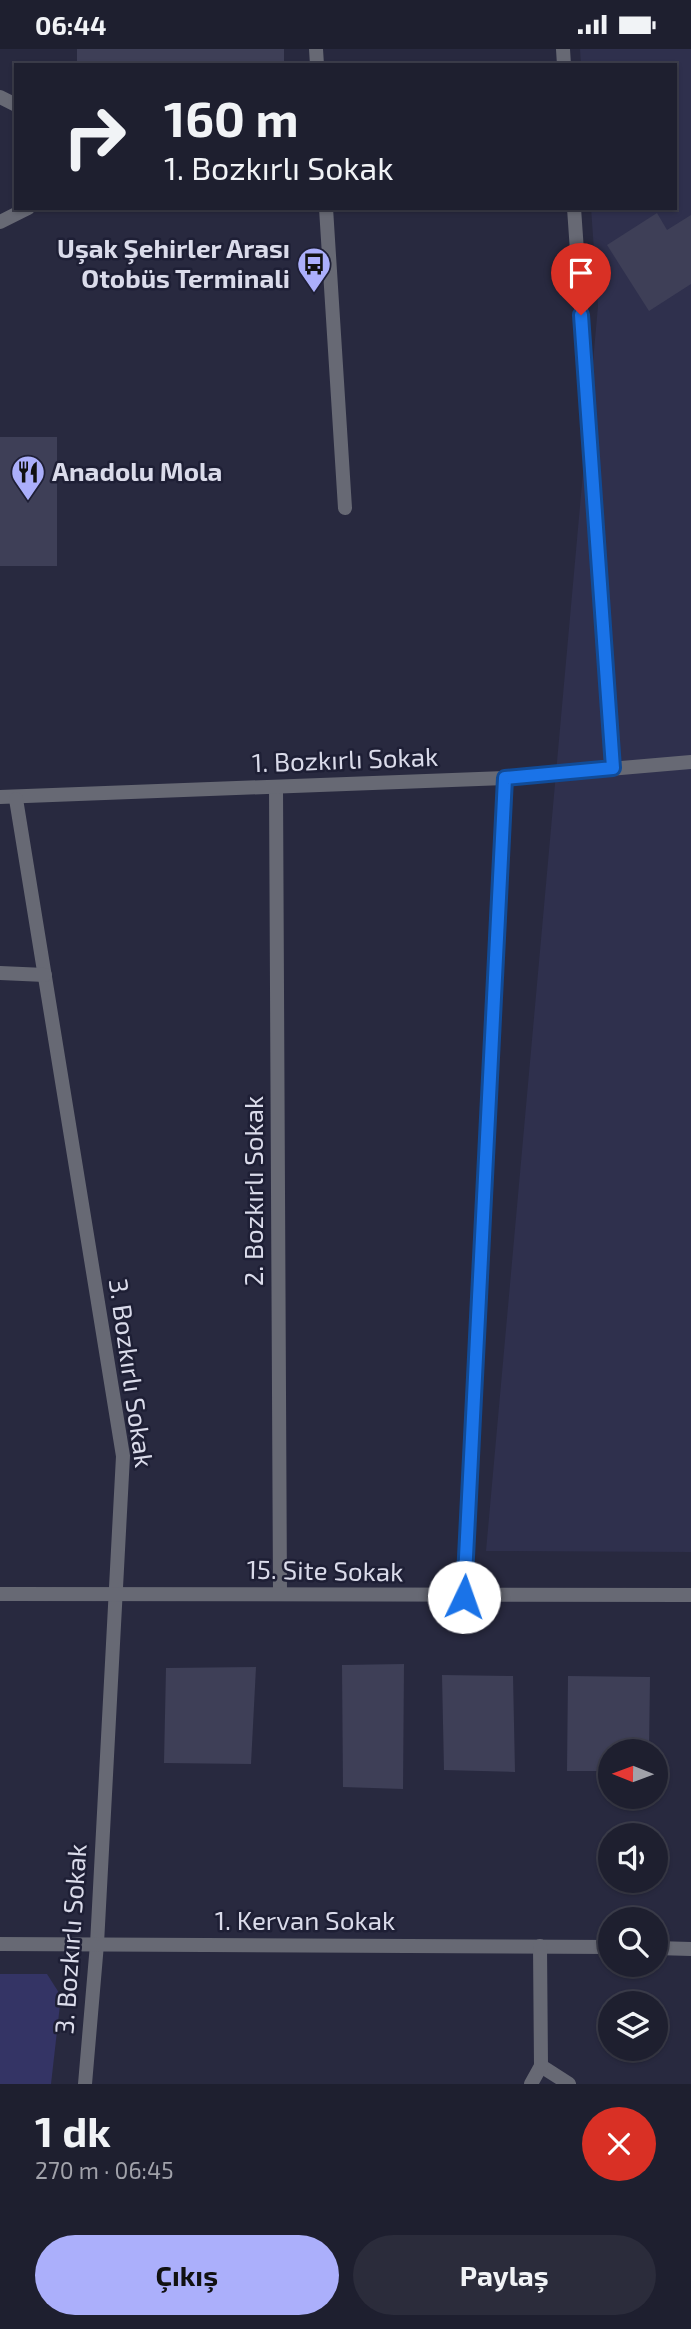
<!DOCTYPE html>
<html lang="tr">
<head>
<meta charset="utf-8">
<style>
  body { margin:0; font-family:"Exo 2",sans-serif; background:#2b2c3b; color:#f1f3f6; height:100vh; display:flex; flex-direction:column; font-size:26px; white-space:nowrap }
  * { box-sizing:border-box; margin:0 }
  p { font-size:23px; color:#a1a2aa }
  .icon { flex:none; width:38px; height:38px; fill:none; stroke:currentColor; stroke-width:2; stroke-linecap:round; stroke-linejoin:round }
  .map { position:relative; height:2035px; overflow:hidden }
  .sheet { display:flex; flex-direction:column; background:#1e1f2f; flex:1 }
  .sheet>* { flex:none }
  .guide { position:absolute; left:14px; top:14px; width:663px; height:147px; border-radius:0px; box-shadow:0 2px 5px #0004,0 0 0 2px #3c3d4b; background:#1e1f2f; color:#f1f3f6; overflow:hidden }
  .needle { width:46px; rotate:271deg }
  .fabs { position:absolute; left:598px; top:1690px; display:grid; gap:14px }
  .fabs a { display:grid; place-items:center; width:70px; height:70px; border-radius:50%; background:#1e1f2f; box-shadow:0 2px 5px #0004,0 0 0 2px #3c3d4b; font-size:35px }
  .pin { position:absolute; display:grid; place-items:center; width:60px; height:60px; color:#fff; margin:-72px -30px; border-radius:50% 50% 50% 0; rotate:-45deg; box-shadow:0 0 7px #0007 }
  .pin .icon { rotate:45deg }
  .me { position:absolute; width:77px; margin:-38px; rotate:3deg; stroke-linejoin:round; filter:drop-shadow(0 0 5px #0008) }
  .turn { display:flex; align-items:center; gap:24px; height:147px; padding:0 35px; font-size:32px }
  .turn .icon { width:91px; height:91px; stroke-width:2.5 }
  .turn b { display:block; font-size:49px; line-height:60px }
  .round { display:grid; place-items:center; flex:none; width:74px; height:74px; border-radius:37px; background:#2b2c3b }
  .overview { display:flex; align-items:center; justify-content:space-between; height:119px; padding:0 35px }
  h1 { font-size:42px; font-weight:700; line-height:52px }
  .primary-button { display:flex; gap:14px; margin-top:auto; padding:14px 35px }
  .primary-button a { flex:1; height:80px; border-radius:42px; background:#abaffb; color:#111; font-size:28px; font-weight:700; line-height:80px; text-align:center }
  .primary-button a+a { background:#2b2c3b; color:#f1f3f6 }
  .status { display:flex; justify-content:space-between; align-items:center; height:49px; padding:0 35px; background:#1e1f2f; direction:ltr }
  .status svg { height:19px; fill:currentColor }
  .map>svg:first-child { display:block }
  .built { fill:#2f304d }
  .green { fill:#343465 }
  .building { fill:#3e3f57 }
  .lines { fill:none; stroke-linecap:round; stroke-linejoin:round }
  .lane { stroke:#676974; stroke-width:14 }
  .street { stroke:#676974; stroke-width:14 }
  .route-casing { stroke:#114b97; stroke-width:18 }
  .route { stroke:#1a73e8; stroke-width:12 }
  .labels { text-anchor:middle; stroke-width:5; stroke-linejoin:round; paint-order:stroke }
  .poi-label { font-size:26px; font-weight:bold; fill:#dadbea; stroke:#1e1f35; text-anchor:end }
  .street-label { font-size:26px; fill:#dadbea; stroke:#1e1f35 }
</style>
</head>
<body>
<div class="status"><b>06:44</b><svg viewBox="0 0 49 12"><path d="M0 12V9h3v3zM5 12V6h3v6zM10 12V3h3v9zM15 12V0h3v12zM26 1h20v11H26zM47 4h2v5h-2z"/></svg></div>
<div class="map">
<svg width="691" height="2035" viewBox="0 0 691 2035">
  <rect width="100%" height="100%" fill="#28293f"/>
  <path class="built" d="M580,0H691V1503L486,1502L598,257L591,159H676V16H581Z"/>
  <path class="green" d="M0,1925H47L61,1947L51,2035H0Z"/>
  <g class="building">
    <path d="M77,0H284V15L77,16Z"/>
    <path d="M657,164L667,181L691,166V235L649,262L607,196Z"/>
    <rect x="0" y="388" width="57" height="129"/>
    <path d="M404,1615L403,1740L343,1738L342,1616Z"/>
    <path d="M256,1618L251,1715L164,1714L166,1619Z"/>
    <path d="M442,1626L513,1627L515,1723L444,1721Z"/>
    <path d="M568,1627L650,1628L649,1703H611V1722H567Z"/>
  </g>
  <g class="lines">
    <g class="lane">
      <path d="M316,0L317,16"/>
      <path d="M326,159L345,459"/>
    </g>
    <g class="street">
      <path d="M563,0L564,16"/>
      <path d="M0,48L16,56"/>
      <path d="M574,159L613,719"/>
      <path d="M0,173L28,159"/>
      <path d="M276,739L280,1545"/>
      <path d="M0,748L505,729L691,713"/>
      <path d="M16,750L123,1407L97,1895L85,2035"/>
      <path d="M0,924L45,926"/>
      <path d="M0,1545L691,1546"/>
      <path d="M464,1548L505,729"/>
      <path d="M0,1895L611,1898"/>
      <path d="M656,1899L691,1900"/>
      <path d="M541,2017L569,2035"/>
      <path d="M531,2035L541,2017L540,1897"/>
    </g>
  </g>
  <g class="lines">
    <g class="route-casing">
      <path id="route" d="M464,1548L505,729L613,719L581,266"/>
    </g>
    <use href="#route" class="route"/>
  </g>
  <defs>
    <g id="bus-pin" transform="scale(1.75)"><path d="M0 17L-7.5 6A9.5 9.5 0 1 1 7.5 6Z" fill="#abaffb" stroke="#1e1f35"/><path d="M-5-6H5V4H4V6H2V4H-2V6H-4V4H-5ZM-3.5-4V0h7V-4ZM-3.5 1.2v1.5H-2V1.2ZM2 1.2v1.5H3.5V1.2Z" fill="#111"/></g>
    <g id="restaurant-pin" transform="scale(1.75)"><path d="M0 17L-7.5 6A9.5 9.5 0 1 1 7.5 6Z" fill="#abaffb" stroke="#1e1f35"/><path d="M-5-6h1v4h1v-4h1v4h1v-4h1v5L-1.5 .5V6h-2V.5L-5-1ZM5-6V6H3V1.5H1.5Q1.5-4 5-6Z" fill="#111"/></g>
  </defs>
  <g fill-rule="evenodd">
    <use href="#bus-pin" x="314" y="215"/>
    <use href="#restaurant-pin" x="28" y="423"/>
  </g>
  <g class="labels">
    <g class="poi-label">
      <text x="290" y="209">Uşak Şehirler Arası<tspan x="290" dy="30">Otobüs Terminali</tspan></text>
      <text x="52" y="432" text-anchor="start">Anadolu Mola</text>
    </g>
    <g class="street-label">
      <text transform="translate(345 711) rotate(-2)" y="9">1. Bozkırlı Sokak</text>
      <text transform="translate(254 1142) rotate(-90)" y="9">2. Bozkırlı Sokak</text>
      <text transform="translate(131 1324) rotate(82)" y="9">3. Bozkırlı Sokak</text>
      <text transform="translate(325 1522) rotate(1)" y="9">15. Site Sokak</text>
      <text x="305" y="1881">1. Kervan Sokak</text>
      <text transform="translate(71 1890) rotate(-86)" y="9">3. Bozkırlı Sokak</text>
    </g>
  </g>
</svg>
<div class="fabs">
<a><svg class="needle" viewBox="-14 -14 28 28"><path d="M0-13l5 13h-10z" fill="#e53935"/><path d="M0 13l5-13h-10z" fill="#a1a2aa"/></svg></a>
<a><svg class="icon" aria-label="sound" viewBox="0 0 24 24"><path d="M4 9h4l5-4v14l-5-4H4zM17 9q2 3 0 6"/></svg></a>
<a><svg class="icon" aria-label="search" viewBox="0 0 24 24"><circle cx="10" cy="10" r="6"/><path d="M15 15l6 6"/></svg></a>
<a><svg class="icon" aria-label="layers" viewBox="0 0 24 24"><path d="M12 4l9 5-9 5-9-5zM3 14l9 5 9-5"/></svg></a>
</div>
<div class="pin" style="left:581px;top:266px;background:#d93025"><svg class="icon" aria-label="arrive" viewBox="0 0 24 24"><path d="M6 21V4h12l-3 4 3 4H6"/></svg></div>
<svg class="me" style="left:464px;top:1548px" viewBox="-20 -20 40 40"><circle r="19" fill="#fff"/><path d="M0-13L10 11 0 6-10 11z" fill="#1a73e8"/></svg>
<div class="guide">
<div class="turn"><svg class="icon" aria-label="right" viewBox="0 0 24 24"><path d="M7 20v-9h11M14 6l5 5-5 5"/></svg><div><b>160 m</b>1. Bozkırlı Sokak</div></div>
</div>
</div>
<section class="sheet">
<div class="overview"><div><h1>1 dk</h1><p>270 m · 06:45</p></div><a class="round" style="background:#d93025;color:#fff"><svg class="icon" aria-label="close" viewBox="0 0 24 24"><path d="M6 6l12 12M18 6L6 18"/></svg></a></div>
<div class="primary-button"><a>Çıkış</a><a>Paylaş</a></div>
</section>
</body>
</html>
